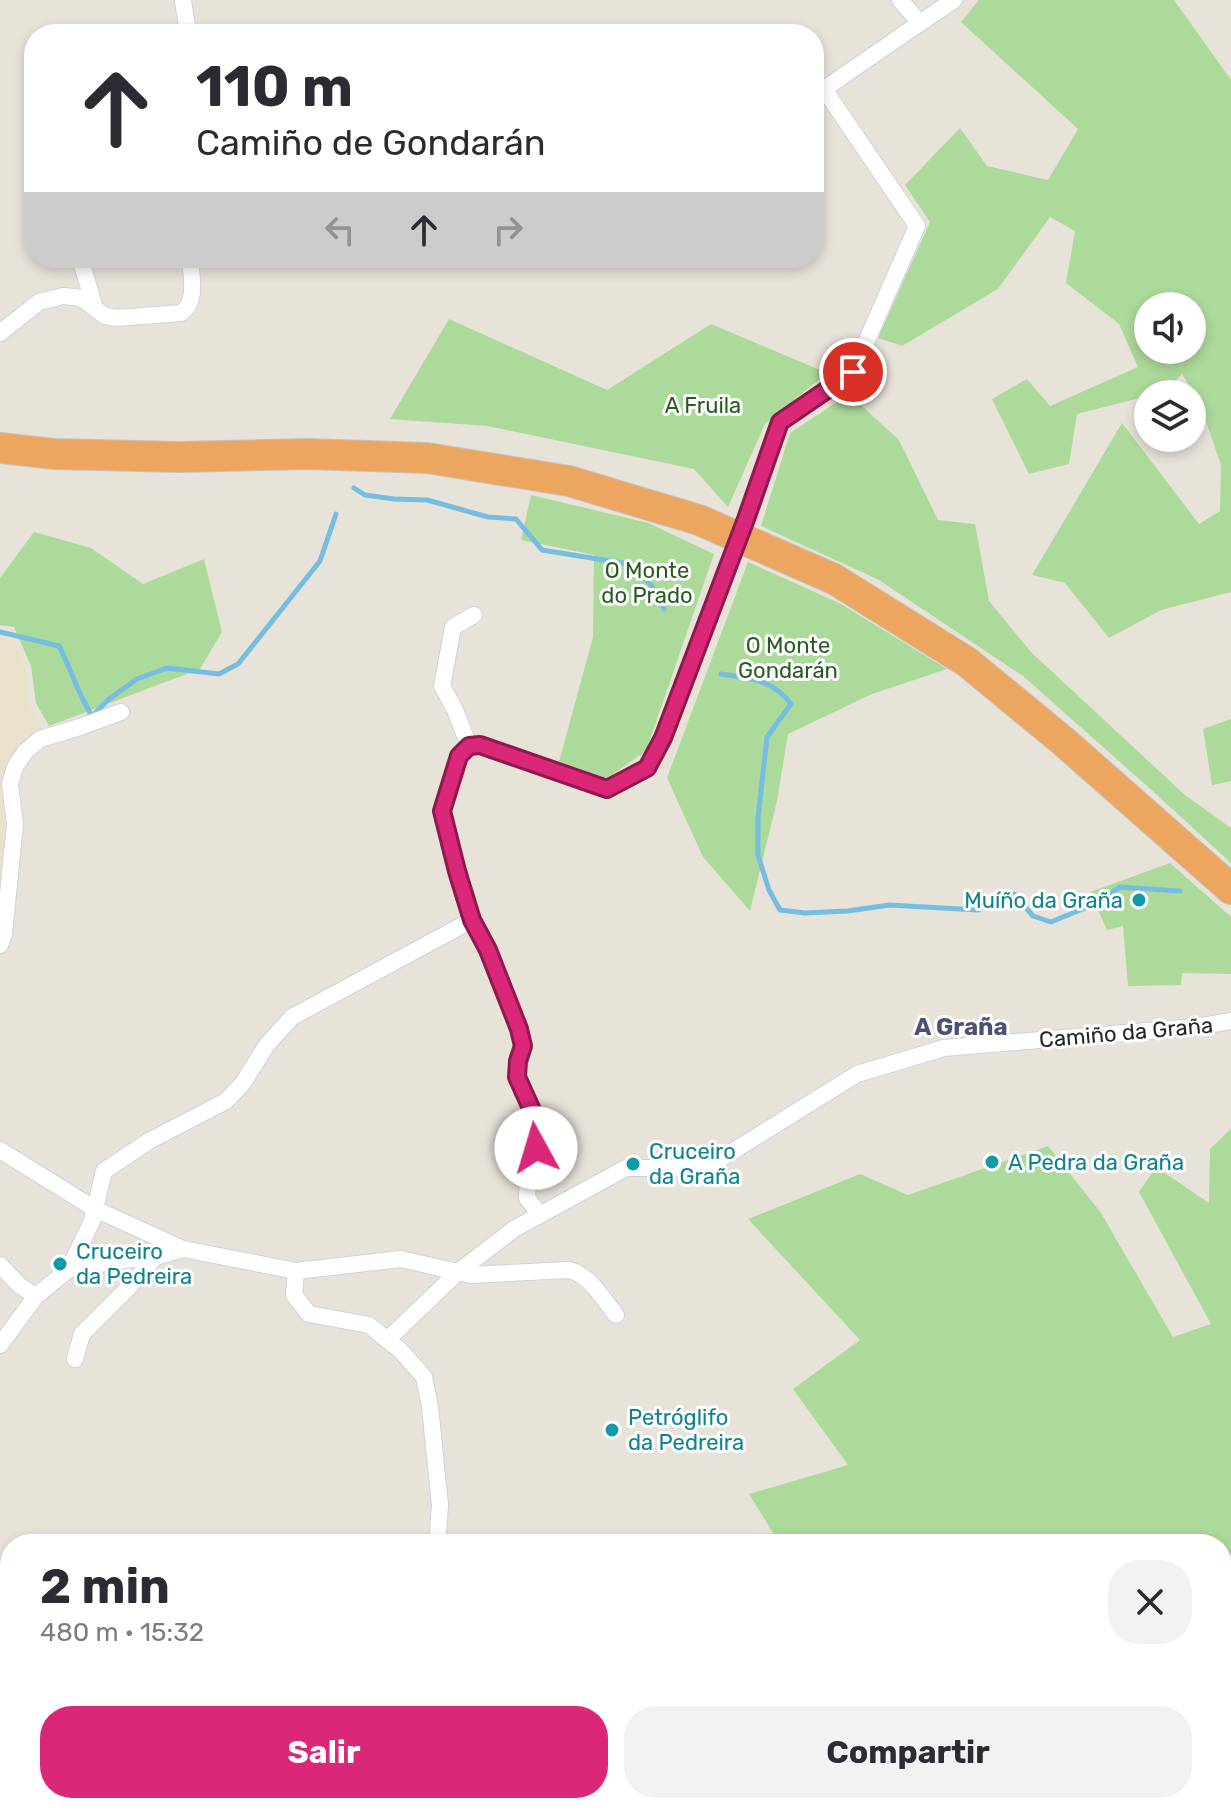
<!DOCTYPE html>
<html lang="es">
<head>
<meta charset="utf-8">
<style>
  body { margin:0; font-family:Rubik,sans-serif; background:#f2f2f3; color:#2b2b33; height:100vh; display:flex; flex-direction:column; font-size:30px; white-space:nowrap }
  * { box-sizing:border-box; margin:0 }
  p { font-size:26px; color:#7c7c81 }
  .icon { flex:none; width:44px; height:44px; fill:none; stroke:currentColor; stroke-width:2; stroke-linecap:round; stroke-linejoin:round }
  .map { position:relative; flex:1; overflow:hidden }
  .drawer { position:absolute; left:0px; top:1534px; width:1232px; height:280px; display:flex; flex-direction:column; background:#fff; border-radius:32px 32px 0 0; box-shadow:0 4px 12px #0003 }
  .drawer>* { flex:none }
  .hud { position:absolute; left:24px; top:24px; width:800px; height:244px; border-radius:32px; box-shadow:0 4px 12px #0003; background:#fff; color:#2b2b33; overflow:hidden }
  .buttons { position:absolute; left:1134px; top:292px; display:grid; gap:16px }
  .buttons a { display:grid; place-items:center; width:72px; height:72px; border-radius:50%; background:#fff; box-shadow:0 4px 12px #0003; font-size:40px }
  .pin { position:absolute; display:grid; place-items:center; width:68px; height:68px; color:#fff; margin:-34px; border:4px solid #fff; border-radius:50%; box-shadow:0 2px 8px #0007 }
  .me { position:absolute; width:88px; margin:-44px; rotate:354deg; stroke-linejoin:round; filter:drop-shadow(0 0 6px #0008) }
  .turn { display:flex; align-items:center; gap:28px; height:168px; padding:0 40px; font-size:36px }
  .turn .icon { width:104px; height:104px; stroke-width:2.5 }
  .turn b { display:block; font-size:56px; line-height:68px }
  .lanes { display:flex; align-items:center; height:76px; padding:0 40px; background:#0003; justify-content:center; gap:40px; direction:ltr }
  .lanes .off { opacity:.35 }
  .round { display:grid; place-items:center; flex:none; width:84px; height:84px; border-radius:32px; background:#f2f2f3 }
  .overview { display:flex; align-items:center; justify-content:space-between; height:136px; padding:0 40px }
  h1 { font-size:48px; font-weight:700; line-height:60px }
  .cta { display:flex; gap:16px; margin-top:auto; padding:16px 40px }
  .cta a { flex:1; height:92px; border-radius:32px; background:#db2777; color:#fff; font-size:32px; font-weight:700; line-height:92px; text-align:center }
  .cta a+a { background:#f2f2f3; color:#2b2b33 }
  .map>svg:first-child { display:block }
  .education { fill:#e9e1ca }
  .green { fill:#acda9a; fill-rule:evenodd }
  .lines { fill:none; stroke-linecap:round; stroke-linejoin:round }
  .stream { stroke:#75bde1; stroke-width:5 }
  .street-casing { stroke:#cfd1df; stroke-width:18 }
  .highway-casing { stroke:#c3c3c3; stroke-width:32 }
  .street { stroke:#fff; stroke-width:16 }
  .highway { stroke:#eda65f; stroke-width:30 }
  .street-bridge-casing { stroke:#cfd1df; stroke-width:18; stroke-linecap:butt }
  .street-bridge { stroke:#fff; stroke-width:16 }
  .route-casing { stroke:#8e194d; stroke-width:20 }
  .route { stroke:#db2777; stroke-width:14 }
  .culture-dot { fill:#0f9aa8; stroke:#fff; stroke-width:3 }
  .labels { text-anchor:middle; stroke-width:6; stroke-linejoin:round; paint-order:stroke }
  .park-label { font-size:22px; fill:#285b20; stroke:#fff }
  .culture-label { font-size:22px; fill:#0d838f; stroke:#fff; text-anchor:start }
  .street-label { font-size:22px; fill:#272727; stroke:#fff }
  .neighbourhood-label { font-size:24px; font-weight:bold; fill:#4c5172; stroke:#fff }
</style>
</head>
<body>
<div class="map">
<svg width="1231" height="1814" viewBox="0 0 1231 1814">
  <rect width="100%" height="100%" fill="#e8e3d9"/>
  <path class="education" d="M0,638L14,641L20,654L27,674V703L44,732L19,751L10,835L0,898Z"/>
  <g class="green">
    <path d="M979,0H1174L1231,80V592L1161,610L1109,638L1065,583L1032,575L1122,423L1199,524L1220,511L1221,465L1199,401L1182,374L1166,391L1148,394V396L1077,414L1069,464L1029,474L992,399L1027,379L1050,406L1138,367L1119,324L1066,283L1075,231L1050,217L998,289L902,346L878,338L930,222L905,185L960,128L987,166L1048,180L1078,129L961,22ZM1148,306H1192V350H1148Z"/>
    <path d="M449,319L607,390L711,324L827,373L765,424L728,507L694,469L487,426L390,419Z"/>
    <path d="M849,394L899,440L938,520L975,524L989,601L1031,652L1185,795L1231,828V863L1156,794L1023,676L879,580L761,526L790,433Z"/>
    <path d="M531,495L648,523L714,554L646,751L607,778L559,762L593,637L594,555L521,540Z"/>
    <path d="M34,532L91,548L143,584L204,559L222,632L200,669L49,726L36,703L31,666L14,627L0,625V578Z"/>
    <path d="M748,562L841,604L947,669L872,694L788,734L777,801L750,911L703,857L667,778Z"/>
    <path d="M1231,719V781L1212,785L1203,729Z"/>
    <path d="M1170,863L1231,917V974L1182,973L1181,985L1128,986L1123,926L1107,930L1090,892Z"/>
    <path d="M1231,1129V1814H1087L1079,1804H1222V1544H780L749,1494L848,1465L793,1389L860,1340L748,1219L860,1174L908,1195L1048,1146L1101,1213L1173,1337L1211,1324L1139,1192L1156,1167L1209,1203L1210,1149Z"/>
    <path d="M25,1804H272L273,1806L257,1814H11Z"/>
  </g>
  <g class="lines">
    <g class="stream">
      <path d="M354,488L365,495L394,499L427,500L488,517L516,519L542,550L629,564L652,586L664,609"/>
      <path d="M0,632L59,646C71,669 78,694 92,716L109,699L137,679L167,668L219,674L238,664L320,561L336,514"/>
      <path d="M721,674C750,678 772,679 791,704L767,737L758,818V855L769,890L780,910L805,913L848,911L889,905L978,910L996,899L1014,894L1033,916L1051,922L1097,903L1120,887L1180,891"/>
    </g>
    <g class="street-casing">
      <g id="street">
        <path d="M183,0L188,34"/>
        <path d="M920,23L954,0"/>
        <path d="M80,258L95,308"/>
        <path d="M0,333L39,302L63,296L81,298L105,316L117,318L181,313C198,302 191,276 190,258"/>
        <path d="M746,519L780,422L853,372L917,226L824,89L920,23L900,0"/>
        <path d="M469,746L455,710L442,686L453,627L474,615"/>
        <path d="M472,920L488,950L519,1029L523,1046L518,1061L517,1077L523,1094L532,1109L540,1128L528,1178L527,1198L540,1215"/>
        <path d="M0,945L4,934L15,824L10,784L15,767L25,752L40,739L80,727L121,712"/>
        <path d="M0,1150L95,1209L183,1249L296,1271L401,1259L458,1272L387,1340"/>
        <path d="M0,1265L20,1286L36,1296"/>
        <path d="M69,1269L92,1221L104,1171L149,1141L226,1101L243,1083L266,1046L292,1017L472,920L457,871L442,811L459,756L469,746L480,745L607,789L647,768L663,738L730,558"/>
        <path d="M296,1271L294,1295L309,1314L369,1325L401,1351L424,1377L430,1407L440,1505L437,1544"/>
        <path d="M458,1272L514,1229L626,1168H706L857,1074L944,1048L1196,1027L1231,1021"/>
        <path d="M458,1272L471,1275L569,1270C590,1275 603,1299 616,1315"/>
        <path d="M0,1345L36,1296L69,1269L123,1260L155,1257L183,1249"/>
        <path d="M75,1359L82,1334L129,1287L155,1257"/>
        <path d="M561,1804L571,1814"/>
      </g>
    </g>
    <g class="highway-casing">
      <path id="highway" d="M0,448L54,454L179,457L307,454L427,458L569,481L699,520L834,579L967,662L1063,741L1231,889"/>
    </g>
    <use href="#street" class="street"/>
    <use href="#highway" class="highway"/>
    <g class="street-bridge-casing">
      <path id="street-bridge" d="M730,558L746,519"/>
    </g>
    <use href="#street-bridge" class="street-bridge"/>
  </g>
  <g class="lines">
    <g class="route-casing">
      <path id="route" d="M536,1148L540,1128L517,1077L518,1061L523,1046L519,1029L488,950L472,920L457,871L442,811L459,756L469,746L480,745L607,789L647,768L663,738L746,519L780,422L853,372"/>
    </g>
    <use href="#route" class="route"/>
  </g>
  <g class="culture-dot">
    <circle cx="1139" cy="900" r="8"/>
    <circle cx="992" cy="1162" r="8"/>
    <circle cx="633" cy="1164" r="8"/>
    <circle cx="60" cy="1264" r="8"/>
    <circle cx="612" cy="1430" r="8"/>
  </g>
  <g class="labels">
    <g class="park-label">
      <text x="703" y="413">A Fruila</text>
      <text x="647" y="578">O Monte<tspan x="647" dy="25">do Prado</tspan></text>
      <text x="788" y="653">O Monte<tspan x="788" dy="25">Gondarán</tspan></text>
    </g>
    <g class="culture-label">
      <text x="1123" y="908" text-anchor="end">Muíño da Graña</text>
      <text x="649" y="1159">Cruceiro<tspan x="649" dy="25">da Graña</tspan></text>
      <text x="1008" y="1170">A Pedra da Graña</text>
      <text x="76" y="1259">Cruceiro<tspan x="76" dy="25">da Pedreira</tspan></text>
      <text x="628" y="1425">Petróglifo<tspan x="628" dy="25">da Pedreira</tspan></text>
    </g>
    <g class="street-label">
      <text transform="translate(1126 1032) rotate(-5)" y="8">Camiño da Graña</text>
    </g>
    <g class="neighbourhood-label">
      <text x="961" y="1035">A Graña</text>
    </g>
  </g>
</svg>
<div class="buttons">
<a><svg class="icon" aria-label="sound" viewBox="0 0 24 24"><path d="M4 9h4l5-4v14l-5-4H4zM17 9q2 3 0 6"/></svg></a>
<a><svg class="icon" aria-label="layers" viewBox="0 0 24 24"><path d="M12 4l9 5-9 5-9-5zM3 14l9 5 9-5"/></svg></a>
</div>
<div class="pin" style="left:853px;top:372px;background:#d93025"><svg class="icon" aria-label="arrive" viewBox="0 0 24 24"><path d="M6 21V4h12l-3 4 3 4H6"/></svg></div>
<svg class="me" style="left:536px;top:1148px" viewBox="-20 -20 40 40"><circle r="19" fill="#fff"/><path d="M0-13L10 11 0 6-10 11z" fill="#db2777"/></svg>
<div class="hud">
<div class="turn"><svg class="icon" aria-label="ahead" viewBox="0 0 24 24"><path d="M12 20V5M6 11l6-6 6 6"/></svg><div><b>110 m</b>Camiño de Gondarán</div></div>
<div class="lanes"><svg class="icon off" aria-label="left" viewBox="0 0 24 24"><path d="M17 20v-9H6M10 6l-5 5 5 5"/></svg><svg class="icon" aria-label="ahead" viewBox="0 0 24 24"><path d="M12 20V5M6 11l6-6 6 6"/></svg><svg class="icon off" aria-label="right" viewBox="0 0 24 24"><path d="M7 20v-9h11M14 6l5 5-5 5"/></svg></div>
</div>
<section class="drawer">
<div class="overview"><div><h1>2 min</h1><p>480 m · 15:32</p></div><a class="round"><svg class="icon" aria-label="close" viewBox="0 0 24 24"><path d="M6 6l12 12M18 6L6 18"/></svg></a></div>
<div class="cta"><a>Salir</a><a>Compartir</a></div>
</section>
</div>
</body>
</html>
